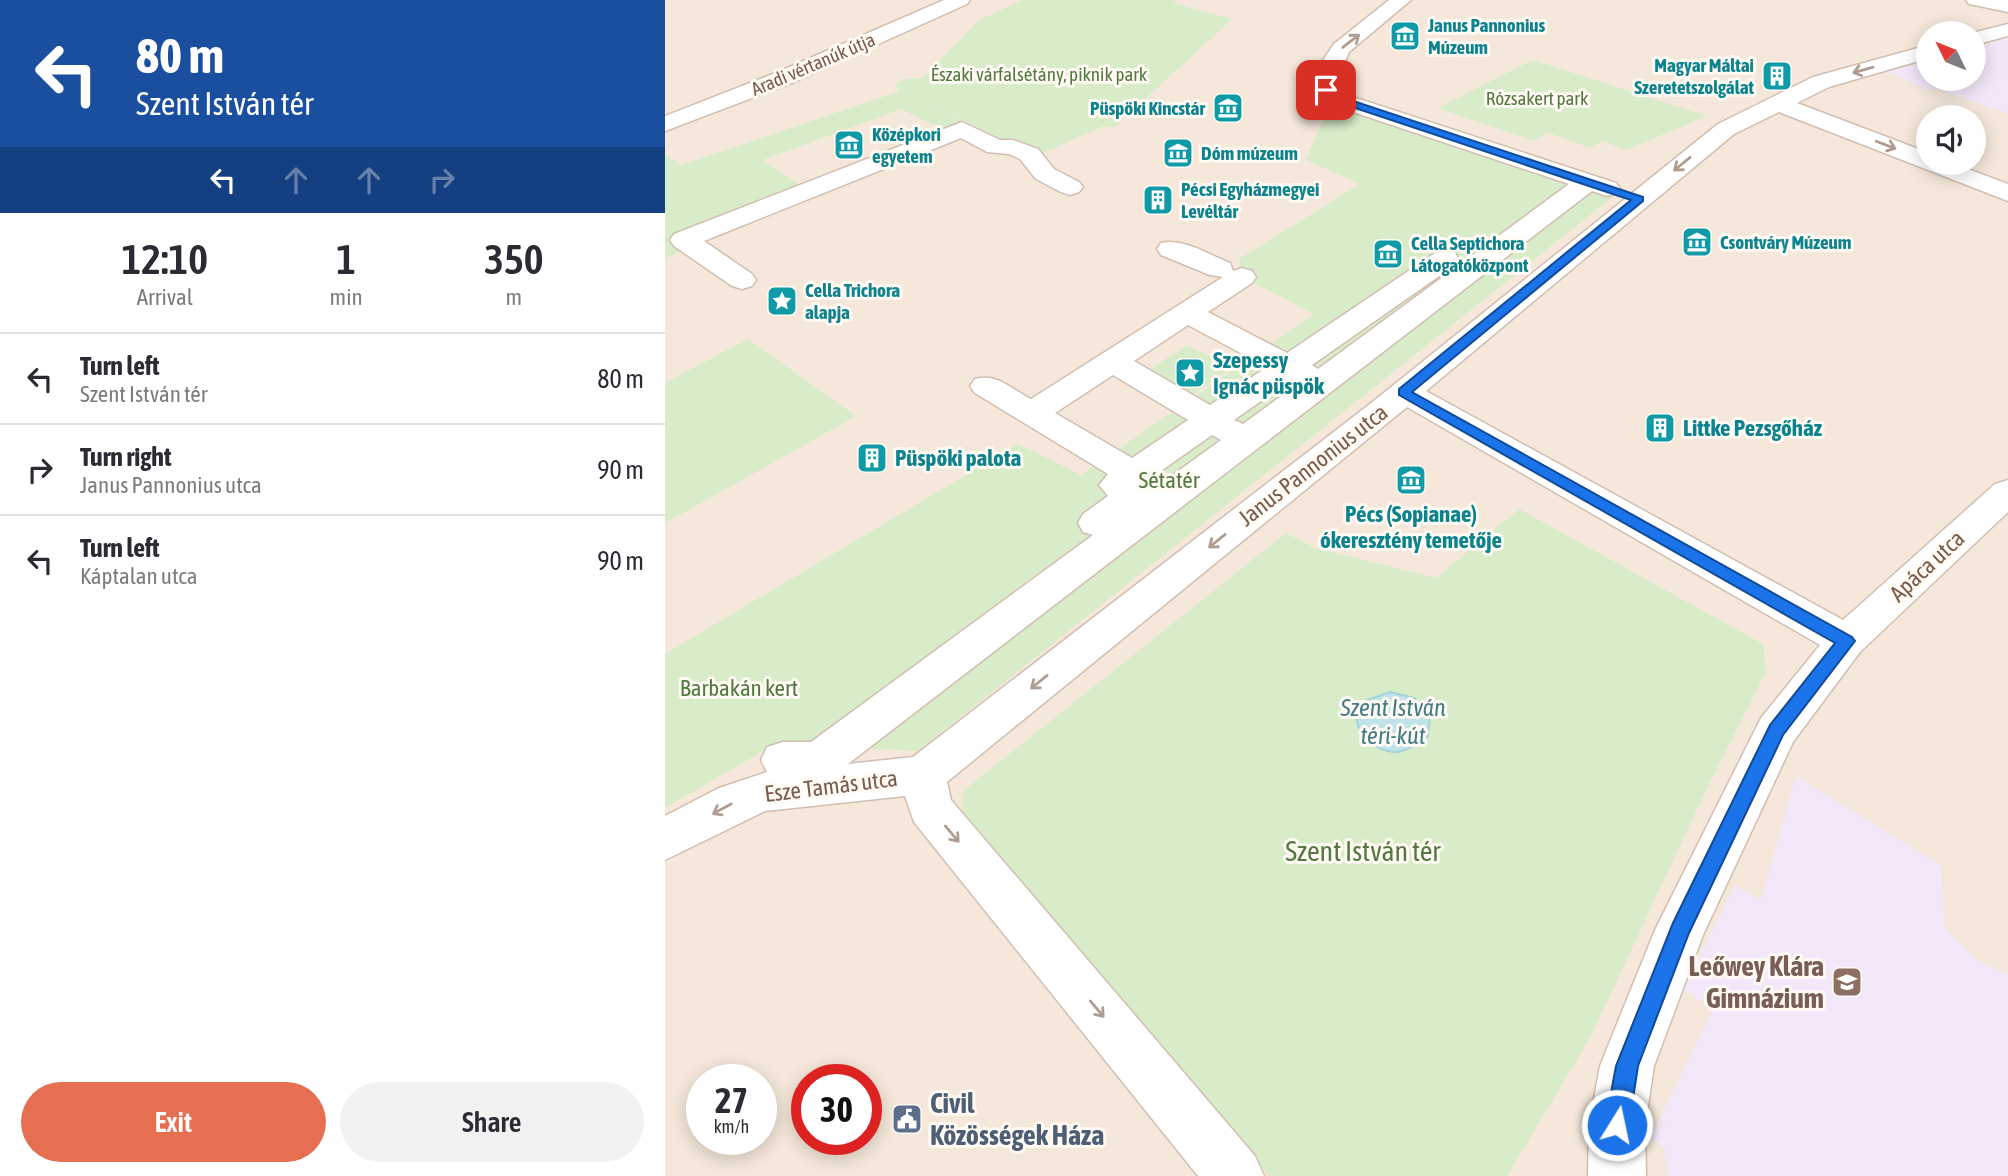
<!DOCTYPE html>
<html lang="en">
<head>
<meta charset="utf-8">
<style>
  body { margin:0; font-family:"Asap Condensed",sans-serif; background:#f2f2f3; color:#2b2b33; height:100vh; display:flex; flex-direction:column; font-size:26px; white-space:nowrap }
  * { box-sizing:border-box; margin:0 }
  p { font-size:23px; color:#7c7c81 }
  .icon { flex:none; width:38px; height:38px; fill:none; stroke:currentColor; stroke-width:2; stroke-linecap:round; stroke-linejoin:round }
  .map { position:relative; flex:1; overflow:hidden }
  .details { display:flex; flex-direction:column; background:#fff; width:665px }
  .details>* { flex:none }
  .guide { background:#1a4fa0; color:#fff; overflow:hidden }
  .needle { width:46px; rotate:313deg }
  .controls { position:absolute; left:1251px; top:21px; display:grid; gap:14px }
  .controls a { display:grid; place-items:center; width:70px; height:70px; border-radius:50%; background:#fff; box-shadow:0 4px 18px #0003; font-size:35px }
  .speed { position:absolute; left:21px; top:1064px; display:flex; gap:14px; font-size:35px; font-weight:700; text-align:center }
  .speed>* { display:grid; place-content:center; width:91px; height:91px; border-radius:50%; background:#fff; box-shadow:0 4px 18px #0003; line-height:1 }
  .speed small { font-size:18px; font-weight:400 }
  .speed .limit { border:10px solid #d22; background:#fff; color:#111 }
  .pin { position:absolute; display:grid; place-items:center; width:60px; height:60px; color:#fff; margin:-30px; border-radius:14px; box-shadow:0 4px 10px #0006 }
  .me { position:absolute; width:77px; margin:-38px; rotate:10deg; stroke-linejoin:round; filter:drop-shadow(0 0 5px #0008) }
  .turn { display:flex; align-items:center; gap:24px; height:147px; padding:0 21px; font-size:32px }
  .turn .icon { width:91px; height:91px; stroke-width:2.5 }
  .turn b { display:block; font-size:49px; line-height:60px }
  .lanes { display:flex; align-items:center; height:66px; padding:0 21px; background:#0003; justify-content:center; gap:35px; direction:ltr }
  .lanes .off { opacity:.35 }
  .eta { display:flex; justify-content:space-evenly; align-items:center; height:119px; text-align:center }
  .eta b { font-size:42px; font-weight:600; line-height:49px }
  .button { display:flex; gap:14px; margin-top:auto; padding:14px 21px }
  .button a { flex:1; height:80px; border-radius:42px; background:#e76f51; color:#fff; font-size:28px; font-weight:600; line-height:80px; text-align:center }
  .button a+a { background:#f2f2f3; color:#2b2b33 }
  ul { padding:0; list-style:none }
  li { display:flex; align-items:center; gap:21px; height:91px; padding:0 21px; border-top:2px solid #e1e1e2 }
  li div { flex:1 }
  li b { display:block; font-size:26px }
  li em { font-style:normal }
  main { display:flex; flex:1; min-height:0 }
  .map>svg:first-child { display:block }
  .residential { fill:#f5e8da; fill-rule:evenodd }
  .education { fill:#f3e8fa }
  .green { fill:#d8ecc9 }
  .water { fill:#bfe3e8; stroke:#a5d3da; stroke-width:2 }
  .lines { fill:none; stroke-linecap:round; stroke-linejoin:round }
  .minor-casing { stroke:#d1beb0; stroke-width:3 }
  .minor { fill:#fff; fill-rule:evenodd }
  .oneway { stroke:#af9d94 }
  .route { fill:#1a73e8; stroke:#114b97; stroke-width:2 }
  .labels { text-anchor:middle; stroke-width:6; stroke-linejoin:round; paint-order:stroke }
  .far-culture-label { font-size:19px; font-weight:bold; fill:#0d838f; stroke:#fffaf3; text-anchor:start }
  .far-street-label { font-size:19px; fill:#7a5c4d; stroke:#fffaf3 }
  .far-park-label { font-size:19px; fill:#537a41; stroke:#fffaf3 }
  .culture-label { font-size:23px; font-weight:bold; fill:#0d838f; stroke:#fffaf3; text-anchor:start }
  .street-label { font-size:23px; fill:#7a5c4d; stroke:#fffaf3 }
  .park-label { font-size:23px; fill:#537a41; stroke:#fffaf3 }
  .water-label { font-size:24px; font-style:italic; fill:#437c86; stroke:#fffaf3 }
  .near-park-label { font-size:28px; fill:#537a41; stroke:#fffaf3 }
  .near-education-label { font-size:28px; font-weight:bold; fill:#785e54; stroke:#fffaf3; text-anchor:end }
  .near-service-label { font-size:28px; font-weight:bold; fill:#4e5e75; stroke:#fffaf3; text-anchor:start }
</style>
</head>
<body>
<main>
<section class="details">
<div class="guide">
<div class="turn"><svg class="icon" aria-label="left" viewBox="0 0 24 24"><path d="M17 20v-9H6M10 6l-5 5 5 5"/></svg><div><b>80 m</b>Szent István tér</div></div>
<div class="lanes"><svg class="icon" aria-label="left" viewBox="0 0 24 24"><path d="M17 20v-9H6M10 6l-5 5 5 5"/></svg><svg class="icon off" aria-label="ahead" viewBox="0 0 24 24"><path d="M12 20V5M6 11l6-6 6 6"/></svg><svg class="icon off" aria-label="ahead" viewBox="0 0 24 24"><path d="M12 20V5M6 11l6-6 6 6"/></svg><svg class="icon off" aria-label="right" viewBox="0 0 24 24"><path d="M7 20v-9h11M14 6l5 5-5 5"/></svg></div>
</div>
<div class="eta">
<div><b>12:10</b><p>Arrival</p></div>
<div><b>1</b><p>min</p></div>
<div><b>350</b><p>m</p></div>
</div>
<ul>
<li><svg class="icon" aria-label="left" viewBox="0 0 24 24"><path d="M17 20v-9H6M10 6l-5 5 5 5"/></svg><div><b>Turn left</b><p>Szent István tér</p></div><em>80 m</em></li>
<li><svg class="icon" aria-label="right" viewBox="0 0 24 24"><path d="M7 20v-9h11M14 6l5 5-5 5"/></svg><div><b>Turn right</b><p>Janus Pannonius utca</p></div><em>90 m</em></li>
<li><svg class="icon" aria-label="left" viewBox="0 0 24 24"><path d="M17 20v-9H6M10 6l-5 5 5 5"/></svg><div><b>Turn left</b><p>Káptalan utca</p></div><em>90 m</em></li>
</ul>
<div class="button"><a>Exit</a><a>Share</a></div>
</section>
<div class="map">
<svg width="1343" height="1176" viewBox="0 0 1343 1176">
  <rect width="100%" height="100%" fill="#fdf6ec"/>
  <path class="residential" d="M0,0H1343V1176H0ZM1264,33H1309V79H1264ZM1264,117H1309V163H1264ZM37,1080H96V1139H37ZM142,1080H201V1139H142Z"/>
  <g class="education">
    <path d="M1343,38V114L1271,88L1263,90L1222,72L1263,61L1264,79H1309V48Z"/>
    <path d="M1131,776L1276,865L1280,929L1313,960L1343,975V1176H1002L999,1148L986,1137L1048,1009L1018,989L1070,885L1096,900Z"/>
  </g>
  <g class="green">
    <path d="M358,0H512L508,3L567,19L450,127L439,126L372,156L241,92L298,121L277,129L236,109L98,160L149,194L0,258V155L16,165L235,91L230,87L231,83L240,79L257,78L314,20Z"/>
    <path d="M868,60L1042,116L961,150L937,141L925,148L884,133L868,141L773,108Z"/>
    <path d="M667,100L950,195L253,751L109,745L0,808V654L353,444L416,475L649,314L577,277L574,259L695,184L641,160Z"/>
    <path d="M83,339L191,416L0,523V383Z"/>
    <path d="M522,345L567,368L523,398L478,374Z"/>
    <path d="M854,509L1098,644L1101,672L1041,790L926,1036L842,1176H604L375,910L296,825L298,791L621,533L648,547L771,578Z"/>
  </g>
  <path class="water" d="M725,692L749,698L765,715L763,736C736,757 726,757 697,738L691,718L702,700Z"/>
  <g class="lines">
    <g class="minor-casing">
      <g id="minor">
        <path d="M279,0H305L302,4L129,82L0,131V116L113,72Z"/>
        <path d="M724,0H746L684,52L670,85L673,92L951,183L955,188L951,193L942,196L927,191L183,764L248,757L710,400L1053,124L1148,77L1264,45V58L1164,87L1132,103L1264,153V163H1287L1343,184V201L1114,112L1069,134L761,391L1178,620L1330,484L1343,480V512L1195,652L1128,742L1038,935L989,1066L980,1125L981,1176H923L924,1125L935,1066L990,930L1096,718L1155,645L742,407L282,782L286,800L590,1156L599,1176H533L249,822L240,796L100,811L0,860V816L54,788L102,772L96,760L102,747L118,742H146L428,535L418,532L413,523L418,514L443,496L434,485L443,474L310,393L305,386L310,379C333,373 347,390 366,399L558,277L545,275L496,255L492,249L496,243C518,238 545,255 565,263L568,271L577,268L587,271L591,277L587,283L543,312L622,353L770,253L780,251L790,253L794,259L790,265L647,365L653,369L904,184L655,101L648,85L656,63L669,44ZM523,325L602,367L545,405L469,361ZM448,375L523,420L467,458L390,413ZM626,380L634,383L578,424L569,420ZM547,435L556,440L501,480L493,473Z"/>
        <path d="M1301,0H1343V12L1304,4Z"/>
        <path d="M1343,24V36L1309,45L1307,33Z"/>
        <path d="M297,122L335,140H348L373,149L389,169L414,182L418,187L414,192L405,195L396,192L371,179L355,159L344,154L322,152L296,138L39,241L87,274L91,280L87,286L77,289L67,286L9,246L5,240L9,234Z"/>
      </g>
    </g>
    <use href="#minor" class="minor"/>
  </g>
  <defs><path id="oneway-shaft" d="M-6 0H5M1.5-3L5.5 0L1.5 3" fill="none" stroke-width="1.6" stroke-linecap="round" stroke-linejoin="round" transform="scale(1.75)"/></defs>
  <g class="oneway">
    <use href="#oneway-shaft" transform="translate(686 41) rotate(-38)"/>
    <use href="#oneway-shaft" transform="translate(1198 70) rotate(164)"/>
    <use href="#oneway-shaft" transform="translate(1221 145) rotate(21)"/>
    <use href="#oneway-shaft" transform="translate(1017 164) rotate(141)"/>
    <use href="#oneway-shaft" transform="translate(552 541) rotate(141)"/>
    <use href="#oneway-shaft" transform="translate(374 682) rotate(141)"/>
    <use href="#oneway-shaft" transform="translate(57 809) rotate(152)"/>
    <use href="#oneway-shaft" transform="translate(287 834) rotate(50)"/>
    <use href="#oneway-shaft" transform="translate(432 1009) rotate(50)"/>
  </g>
  <path class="route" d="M658,88H664L667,94L978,197V201L747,392L1187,637L1190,641L1118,735L1024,933L973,1066L964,1125L960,1133L952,1137L944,1133L940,1125L951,1066L1008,923L1105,725L1170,643L734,395V389L966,200L660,98Z"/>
  <defs>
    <g id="museum-square" transform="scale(1.575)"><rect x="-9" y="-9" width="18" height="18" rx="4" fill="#0f9aa8" stroke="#fffaf3"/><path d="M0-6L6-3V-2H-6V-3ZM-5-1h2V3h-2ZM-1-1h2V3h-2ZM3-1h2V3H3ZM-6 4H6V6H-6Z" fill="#fff"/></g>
    <g id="building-square" transform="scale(1.575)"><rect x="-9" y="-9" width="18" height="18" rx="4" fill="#0f9aa8" stroke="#fffaf3"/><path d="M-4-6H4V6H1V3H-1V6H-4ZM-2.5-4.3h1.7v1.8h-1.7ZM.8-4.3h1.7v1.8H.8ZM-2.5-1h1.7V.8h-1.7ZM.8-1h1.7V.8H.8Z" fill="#fff"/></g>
    <g id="sight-square" transform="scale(1.575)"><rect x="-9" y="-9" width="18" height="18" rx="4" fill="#0f9aa8" stroke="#fffaf3"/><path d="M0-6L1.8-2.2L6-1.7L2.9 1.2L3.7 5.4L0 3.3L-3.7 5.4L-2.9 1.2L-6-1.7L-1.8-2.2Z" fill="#fff"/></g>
    <g id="school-square" transform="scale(1.575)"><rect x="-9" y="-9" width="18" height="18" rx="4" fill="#8d6e63" stroke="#fffaf3"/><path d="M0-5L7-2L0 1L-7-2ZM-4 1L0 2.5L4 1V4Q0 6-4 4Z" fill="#fff"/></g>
    <g id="civic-square" transform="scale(1.575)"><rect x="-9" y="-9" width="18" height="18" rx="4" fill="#5c6f8a" stroke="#fffaf3"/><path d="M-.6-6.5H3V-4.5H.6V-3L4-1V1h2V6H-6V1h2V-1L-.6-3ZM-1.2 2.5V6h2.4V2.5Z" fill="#fff"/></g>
  </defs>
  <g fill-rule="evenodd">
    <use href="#museum-square" x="740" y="36"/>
    <use href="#building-square" x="1112" y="76"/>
    <use href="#museum-square" x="563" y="108"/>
    <use href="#museum-square" x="184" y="145"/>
    <use href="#museum-square" x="513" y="153"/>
    <use href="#building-square" x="493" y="200"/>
    <use href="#museum-square" x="1032" y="242"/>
    <use href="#museum-square" x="723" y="254"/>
    <use href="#sight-square" x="117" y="301"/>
    <use href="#sight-square" x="525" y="373"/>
    <use href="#building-square" x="995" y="428"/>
    <use href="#building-square" x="207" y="458"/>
    <use href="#museum-square" x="746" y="480"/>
    <use href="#school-square" x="1182" y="982"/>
    <use href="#civic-square" x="242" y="1119"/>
  </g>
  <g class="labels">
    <g class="far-culture-label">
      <text x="763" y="32">Janus Pannonius<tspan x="763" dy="22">Múzeum</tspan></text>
      <text x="1089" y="72" text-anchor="end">Magyar Máltai<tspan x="1089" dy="22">Szeretetszolgálat</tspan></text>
      <text x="540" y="115" text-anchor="end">Püspöki Kincstár</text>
      <text x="207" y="141">Középkori<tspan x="207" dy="22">egyetem</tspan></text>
      <text x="536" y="160">Dóm múzeum</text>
      <text x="516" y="196">Pécsi Egyházmegyei<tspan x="516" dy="22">Levéltár</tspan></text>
      <text x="1055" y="249">Csontváry Múzeum</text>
      <text x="746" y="250">Cella Septichora<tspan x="746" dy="22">Látogatóközpont</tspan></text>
      <text x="140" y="297">Cella Trichora<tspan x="140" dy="22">alapja</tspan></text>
    </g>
    <g class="far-street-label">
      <text transform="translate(148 64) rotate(-23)" y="7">Aradi vértanúk útja</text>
    </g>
    <g class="far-park-label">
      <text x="374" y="81">Északi várfalsétány, piknik park</text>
      <text x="872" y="105">Rózsakert park</text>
    </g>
    <g class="culture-label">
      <text x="548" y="368">Szepessy<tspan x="548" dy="26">Ignác püspök</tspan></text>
      <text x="1018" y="436">Littke Pezsgőház</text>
      <text x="230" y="466">Püspöki palota</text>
      <text x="746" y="522" text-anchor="middle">Pécs (Sopianae)<tspan x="746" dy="26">ókeresztény temetője</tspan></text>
    </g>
    <g class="street-label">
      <text transform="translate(648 465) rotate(-38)" y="8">Janus Pannonius utca</text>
      <text transform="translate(1262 566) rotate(-43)" y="8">Apáca utca</text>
      <text transform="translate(166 786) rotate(-7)" y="8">Esze Tamás utca</text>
    </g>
    <g class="park-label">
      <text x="504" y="488">Sétatér</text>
      <text x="74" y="696">Barbakán kert</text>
    </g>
    <g class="water-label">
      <text x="728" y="716">Szent István<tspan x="728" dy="28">téri-kút</tspan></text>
    </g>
    <g class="near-park-label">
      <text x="698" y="861">Szent István tér</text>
    </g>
    <g class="near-education-label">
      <text x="1159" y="976">Leőwey Klára<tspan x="1159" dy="32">Gimnázium</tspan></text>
    </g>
    <g class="near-service-label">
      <text x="265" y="1113">Civil<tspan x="265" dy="32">Közösségek Háza</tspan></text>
    </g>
  </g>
</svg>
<div class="controls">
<a><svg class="needle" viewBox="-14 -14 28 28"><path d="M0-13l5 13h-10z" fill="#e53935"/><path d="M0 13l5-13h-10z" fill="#7c7c81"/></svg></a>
<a><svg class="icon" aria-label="sound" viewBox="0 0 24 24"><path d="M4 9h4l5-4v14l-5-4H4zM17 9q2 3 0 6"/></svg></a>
</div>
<div class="speed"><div>27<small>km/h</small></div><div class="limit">30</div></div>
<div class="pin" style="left:661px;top:90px;background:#d93025"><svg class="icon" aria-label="arrive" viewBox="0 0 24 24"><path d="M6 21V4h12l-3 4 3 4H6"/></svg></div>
<svg class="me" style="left:952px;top:1125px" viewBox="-20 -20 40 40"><circle r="17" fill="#1a73e8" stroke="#fff" stroke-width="3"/><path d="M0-11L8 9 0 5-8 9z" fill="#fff"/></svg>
</div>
</main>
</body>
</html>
